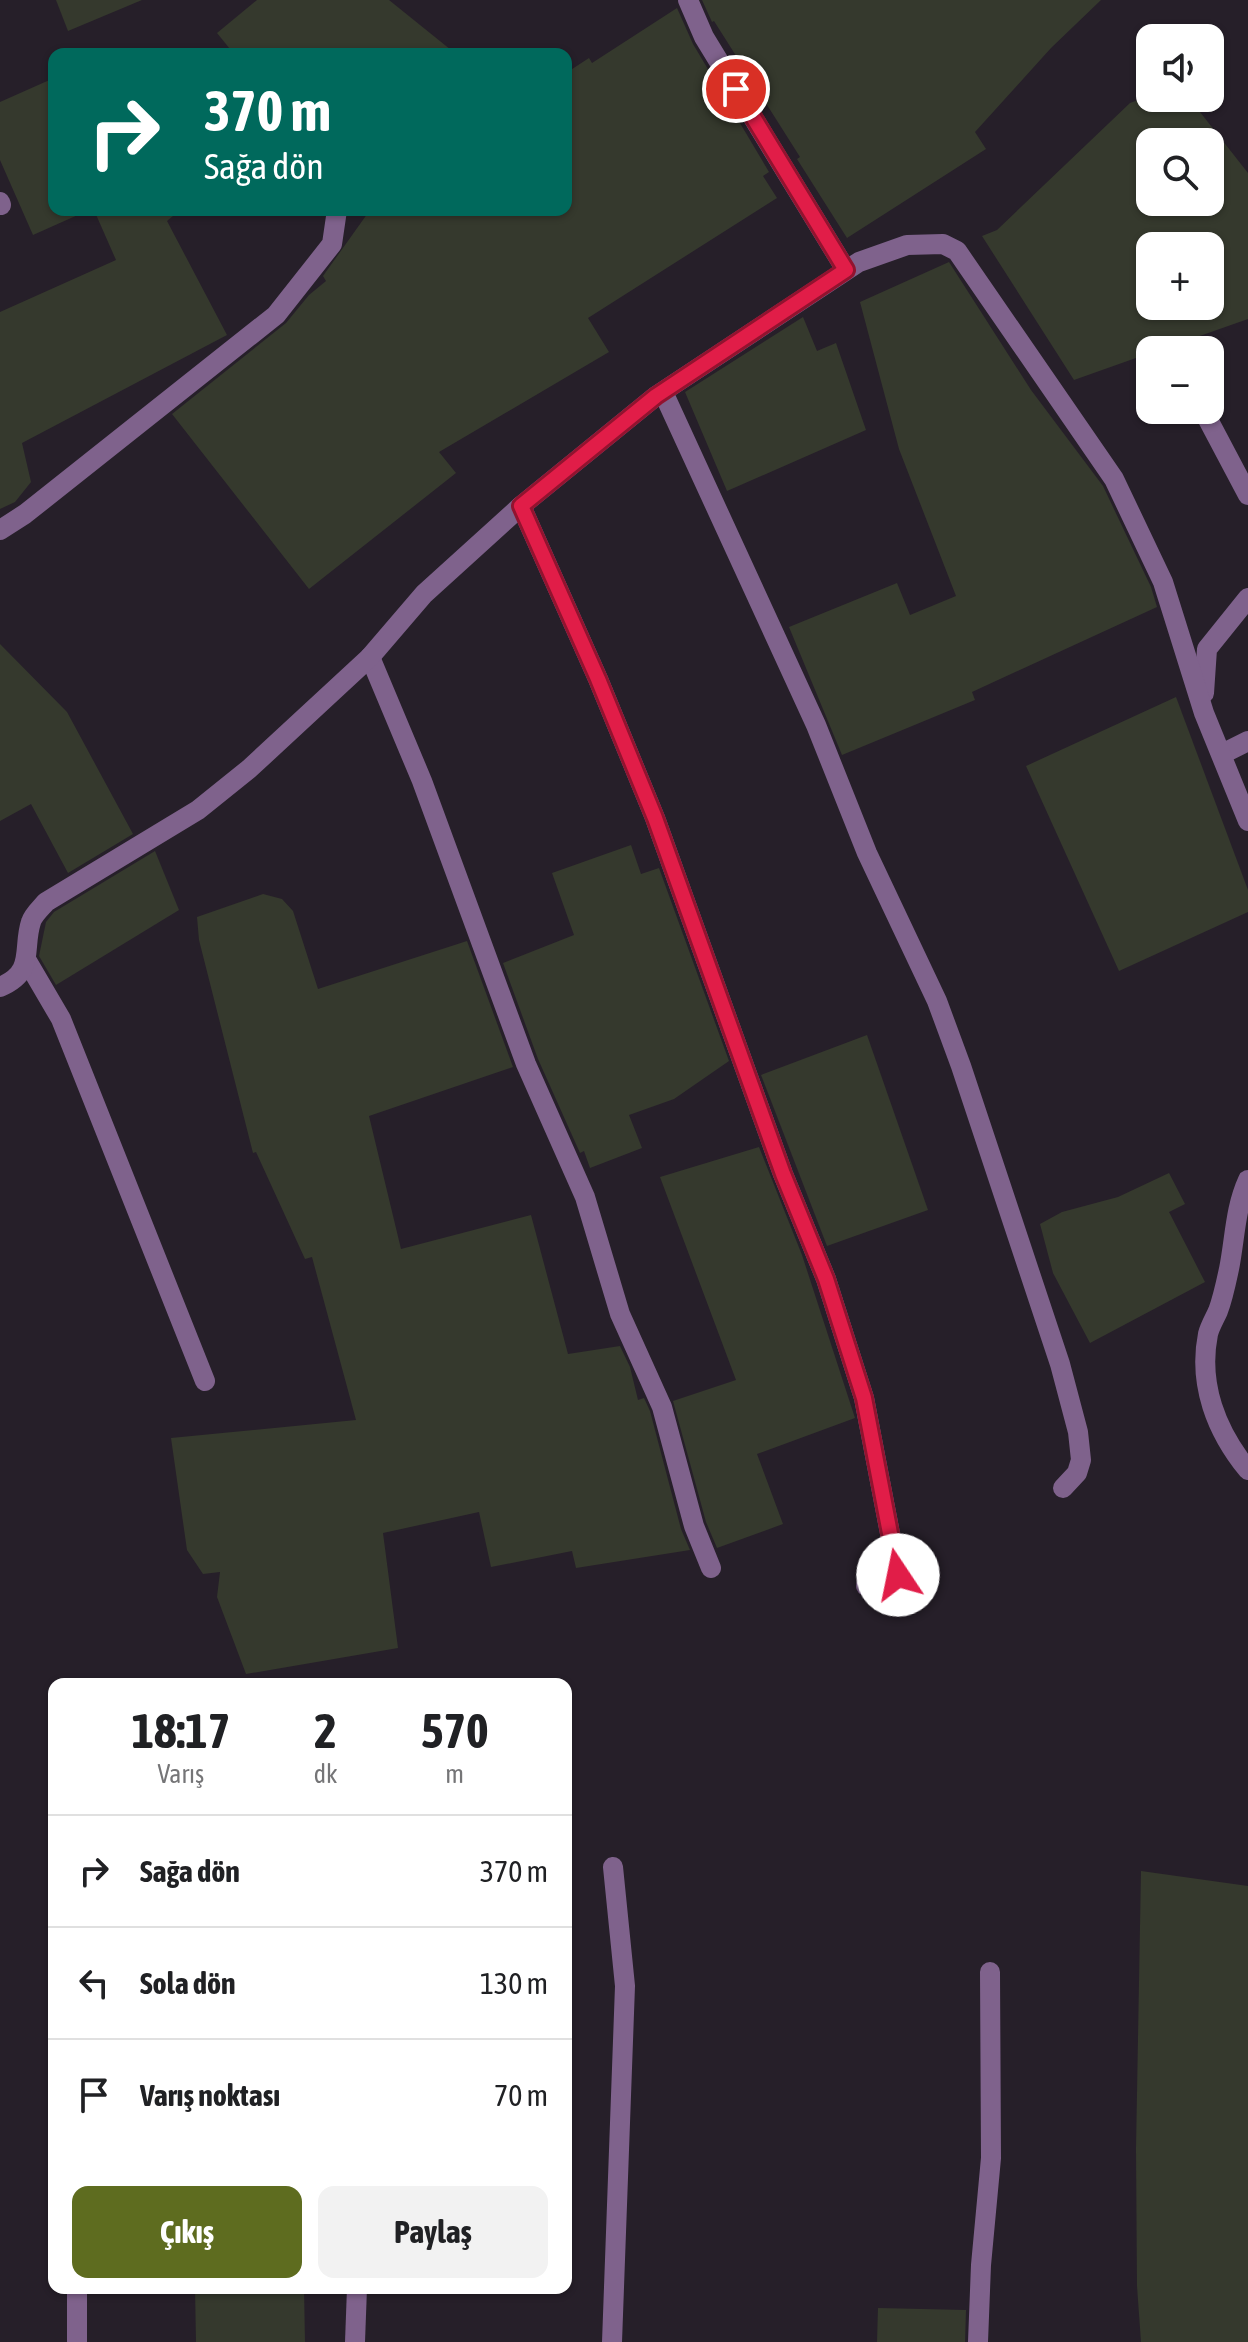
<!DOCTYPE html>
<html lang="tr">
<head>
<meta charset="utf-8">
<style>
  body { margin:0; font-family:"Asap Condensed",sans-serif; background:#f2f2f2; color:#202124; height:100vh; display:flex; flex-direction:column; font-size:30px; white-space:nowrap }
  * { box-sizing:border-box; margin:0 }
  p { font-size:26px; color:#757577 }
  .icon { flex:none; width:44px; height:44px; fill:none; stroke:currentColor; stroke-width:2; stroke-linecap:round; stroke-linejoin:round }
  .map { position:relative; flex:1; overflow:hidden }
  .side { position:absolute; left:48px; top:1678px; width:524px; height:616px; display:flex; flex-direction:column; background:#fff; border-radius:16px; box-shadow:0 2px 6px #0004 }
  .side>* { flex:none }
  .hud { position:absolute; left:48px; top:48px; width:524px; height:168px; border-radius:16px; box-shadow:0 2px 6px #0004; background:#00695c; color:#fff; overflow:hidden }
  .fabs { position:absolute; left:1136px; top:24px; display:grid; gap:16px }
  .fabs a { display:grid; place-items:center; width:88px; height:88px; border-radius:16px; background:#fff; box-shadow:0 2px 6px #0004; font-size:40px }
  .pin { position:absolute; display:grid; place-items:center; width:68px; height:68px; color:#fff; margin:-34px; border:4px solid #fff; border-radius:50%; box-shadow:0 2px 8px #0007 }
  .me { position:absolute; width:88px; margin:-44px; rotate:349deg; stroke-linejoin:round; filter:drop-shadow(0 0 6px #0008) }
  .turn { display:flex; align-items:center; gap:28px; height:168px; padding:0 24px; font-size:36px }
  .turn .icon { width:104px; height:104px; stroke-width:2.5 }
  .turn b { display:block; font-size:56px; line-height:68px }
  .eta { display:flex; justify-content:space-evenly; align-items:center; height:136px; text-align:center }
  .eta b { font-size:48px; font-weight:700; line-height:56px }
  .action { display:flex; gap:16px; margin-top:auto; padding:16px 24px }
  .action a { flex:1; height:92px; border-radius:16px; background:#5e6c1f; color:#fff; font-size:32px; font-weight:700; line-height:92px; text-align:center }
  .action a+a { background:#f2f2f2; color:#202124 }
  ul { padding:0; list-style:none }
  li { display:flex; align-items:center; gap:24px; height:112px; padding:0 24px; border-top:2px solid #e0e0e0 }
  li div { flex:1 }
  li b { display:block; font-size:30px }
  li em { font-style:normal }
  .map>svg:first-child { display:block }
  .building { fill:#35392d; fill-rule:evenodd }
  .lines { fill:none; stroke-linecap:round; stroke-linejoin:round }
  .minor { stroke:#7f628c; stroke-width:20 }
  .route-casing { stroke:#92132f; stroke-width:20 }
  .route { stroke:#e11d48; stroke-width:14 }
</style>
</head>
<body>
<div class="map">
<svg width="1248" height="2342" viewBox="0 0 1248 2342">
  <rect width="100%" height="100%" fill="#261f29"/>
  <g class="building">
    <path d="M56,0H142L68,31Z"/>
    <path d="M257,0H389L456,54H234L217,33Z"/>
    <path d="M702,0H1101L1051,48L975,132L986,149L847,238L797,159L800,157L714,21L712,22Z"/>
    <path d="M677,8L693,44L769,172L763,176L777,198L588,318L609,352L439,452L456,473L309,589L172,414L286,323L309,295L326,281L323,276L370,210H566V73L589,58L592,63Z"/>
    <path d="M54,78V210H89L33,235L0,160V102Z"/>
    <path d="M1143,98H1189L1248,173V319L1160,350H1150V353L1074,380L982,236L997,230L1130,103ZM1150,142H1210V202H1150ZM1150,246H1210V306H1150Z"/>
    <path d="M94,210H180L167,221L227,335L22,443L31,482L15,502L0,509V312L116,260Z"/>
    <path d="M949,262L1031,390L1103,486L1151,587L1157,607L972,692L975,700L842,755L789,627L897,583L910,615L956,596L899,449L860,302Z"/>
    <path d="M803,317L817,351L836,343L866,430L727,491L685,392Z"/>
    <path d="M0,644L67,712L133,834L68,873L31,804L0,821Z"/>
    <path d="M1176,697L1248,890V912L1119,971L1026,766Z"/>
    <path d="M631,845L641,874L659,868L729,1061L674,1099L629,1115L642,1148L590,1168L584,1151L580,1153L538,1059L503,963L574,935L552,873Z"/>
    <path d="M155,851L179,910L56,985L39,956L46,922L54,912Z"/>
    <path d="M263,894L282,899L293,911L318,989L467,941L513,1067L369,1116L401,1249L531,1215L568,1354L620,1346L630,1367L638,1400L644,1398L650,1411L681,1529L690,1550L576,1568L572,1551L491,1567L479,1512L383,1533L398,1648L246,1674L217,1597L220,1572L203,1574L187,1550L171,1438L356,1420L312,1257L305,1259L256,1152L253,1153L199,940L197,917Z"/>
    <path d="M867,1035L928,1210L827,1246L761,1075Z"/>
    <path d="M759,1147L802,1255L855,1418L757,1454L783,1524L717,1548L706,1522L673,1401L736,1380L660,1177Z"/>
    <path d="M1169,1173L1185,1204L1169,1212L1205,1282L1090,1343L1053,1273L1040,1224L1062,1212L1118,1197Z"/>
    <path d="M1141,1871L1248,1886V2342H1141L1137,2286L1136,2149Z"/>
    <path d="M195,2288H304L305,2342H196Z"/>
    <path d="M878,2308L966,2310L965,2342H877Z"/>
  </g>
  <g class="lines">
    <g class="minor">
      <path d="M688,0L704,37L846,270"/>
      <path d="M0,202L1,205"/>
      <path d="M663,392L816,725L867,853L937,1001L961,1066L1060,1364L1078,1432L1081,1460L1077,1473L1063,1488"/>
      <path d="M1203,410L1248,495"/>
      <path d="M521,506L598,679L655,818L783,1174L826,1279L864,1398L898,1575L866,1586"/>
      <path d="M0,530L25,514L276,315L332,244L337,210"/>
      <path d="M370,657L422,781L526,1064L585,1197L620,1314L662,1407L694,1526L711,1568"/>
      <path d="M1204,693L1207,649L1248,598"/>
      <path d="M1222,754L1248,741"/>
      <path d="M27,961L61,1019L205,1381"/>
      <path d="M0,987C36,972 22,949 31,922C33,915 41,908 46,902L198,810L249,769L370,657L424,594L521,506L656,396L859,262L907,245L943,244L957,251L1114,479L1163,582L1204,713L1248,821"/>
      <path d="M1248,1180C1235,1208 1235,1239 1229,1269C1226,1283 1223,1298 1218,1311C1215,1318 1210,1326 1208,1334C1198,1384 1216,1431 1248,1470"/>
      <path d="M77,2342V2288"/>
      <path d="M355,2342L357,2288"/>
      <path d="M612,2342L625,1986L613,1867"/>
      <path d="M978,2342L981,2265L991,2158L990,1972"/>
    </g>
  </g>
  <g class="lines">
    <g class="route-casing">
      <path id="route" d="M736,89L846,270L656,396L521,506L598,679L655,818L783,1174L826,1279L864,1398L898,1575"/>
    </g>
    <use href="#route" class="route"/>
  </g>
</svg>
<div class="fabs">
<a><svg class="icon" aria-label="sound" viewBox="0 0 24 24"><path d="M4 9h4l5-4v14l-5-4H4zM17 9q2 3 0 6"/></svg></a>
<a><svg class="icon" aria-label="search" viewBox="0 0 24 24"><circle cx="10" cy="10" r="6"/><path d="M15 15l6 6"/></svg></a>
<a>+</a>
<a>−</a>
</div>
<div class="pin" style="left:736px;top:89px;background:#d93025"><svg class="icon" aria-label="arrive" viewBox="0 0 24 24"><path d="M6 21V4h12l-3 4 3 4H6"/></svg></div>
<svg class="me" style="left:898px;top:1575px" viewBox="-20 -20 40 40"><circle r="19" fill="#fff"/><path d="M0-13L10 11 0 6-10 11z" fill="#e11d48"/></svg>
<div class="hud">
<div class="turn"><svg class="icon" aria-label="right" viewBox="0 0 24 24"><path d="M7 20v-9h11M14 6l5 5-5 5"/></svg><div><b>370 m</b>Sağa dön</div></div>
</div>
<section class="side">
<div class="eta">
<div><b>18:17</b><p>Varış</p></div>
<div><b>2</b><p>dk</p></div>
<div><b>570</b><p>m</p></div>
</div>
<ul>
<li><svg class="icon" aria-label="right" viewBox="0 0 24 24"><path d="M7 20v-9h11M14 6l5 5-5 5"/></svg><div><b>Sağa dön</b></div><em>370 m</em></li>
<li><svg class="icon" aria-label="left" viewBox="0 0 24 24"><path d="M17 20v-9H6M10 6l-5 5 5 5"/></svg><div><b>Sola dön</b></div><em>130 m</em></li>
<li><svg class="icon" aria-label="arrive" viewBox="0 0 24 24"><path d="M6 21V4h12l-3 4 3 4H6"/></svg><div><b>Varış noktası</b></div><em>70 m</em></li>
</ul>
<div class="action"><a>Çıkış</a><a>Paylaş</a></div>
</section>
</div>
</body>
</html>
